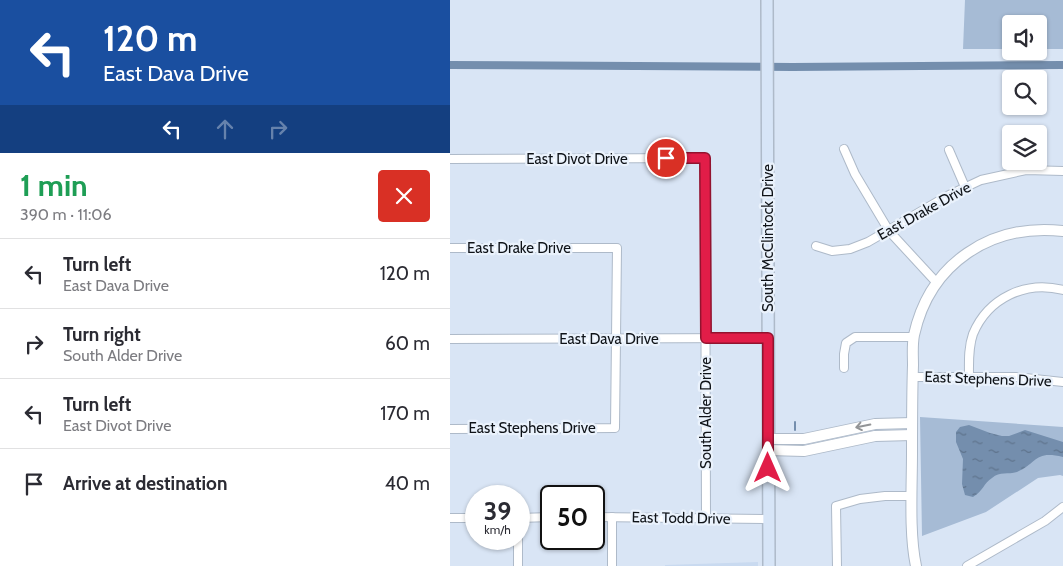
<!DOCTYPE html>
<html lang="en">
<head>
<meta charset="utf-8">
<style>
  body { margin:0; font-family:Cabin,sans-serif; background:#f7f7f7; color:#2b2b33; height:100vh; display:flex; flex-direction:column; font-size:19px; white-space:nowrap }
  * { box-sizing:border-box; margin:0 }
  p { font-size:16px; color:#7c7c81 }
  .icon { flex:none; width:28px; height:28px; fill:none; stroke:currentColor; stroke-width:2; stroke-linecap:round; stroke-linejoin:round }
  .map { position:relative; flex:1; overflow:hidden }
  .details { display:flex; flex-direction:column; background:#fff; width:450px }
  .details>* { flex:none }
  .top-card { background:#1a4fa0; color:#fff; overflow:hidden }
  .tools { position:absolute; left:552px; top:15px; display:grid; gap:10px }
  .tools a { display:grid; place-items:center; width:45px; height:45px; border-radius:5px; background:#fff; box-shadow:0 1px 4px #0004; font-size:25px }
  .speed { position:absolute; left:15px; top:485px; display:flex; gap:10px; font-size:25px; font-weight:700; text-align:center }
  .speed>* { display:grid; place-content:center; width:65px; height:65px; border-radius:50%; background:#fff; box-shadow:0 1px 4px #0004; line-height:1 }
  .speed small { font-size:12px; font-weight:400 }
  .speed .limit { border:2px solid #111; border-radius:8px; background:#fff; color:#111 }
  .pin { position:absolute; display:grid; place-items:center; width:42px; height:42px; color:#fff; margin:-21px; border:2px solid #fff; border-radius:50%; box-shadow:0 1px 5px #0007 }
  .me { position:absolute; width:55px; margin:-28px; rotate:0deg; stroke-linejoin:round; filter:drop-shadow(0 0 4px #0008) }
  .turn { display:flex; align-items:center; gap:18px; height:105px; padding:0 20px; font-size:22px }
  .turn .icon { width:65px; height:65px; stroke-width:2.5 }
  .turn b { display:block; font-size:35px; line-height:42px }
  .lanes { display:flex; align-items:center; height:48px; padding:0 20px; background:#0003; justify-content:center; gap:25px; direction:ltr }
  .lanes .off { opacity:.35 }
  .round { display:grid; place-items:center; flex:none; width:52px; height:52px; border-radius:5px; background:#f7f7f7 }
  .headline { display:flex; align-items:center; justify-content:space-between; height:85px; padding:0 20px }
  h1 { font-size:30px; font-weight:800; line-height:38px; color:#1e9e55 }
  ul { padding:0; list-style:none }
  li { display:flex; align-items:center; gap:15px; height:70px; padding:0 20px; border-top:1px solid #e1e1e2 }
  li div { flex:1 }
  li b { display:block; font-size:19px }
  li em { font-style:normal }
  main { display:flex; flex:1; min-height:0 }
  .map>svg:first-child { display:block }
  .built { fill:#c9daf0 }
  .park { fill:#a6bbd5 }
  .water { fill:url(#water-ripples) }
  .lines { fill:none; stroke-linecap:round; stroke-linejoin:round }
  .stream { stroke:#748ead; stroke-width:2 }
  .canal { stroke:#748ead; stroke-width:8 }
  .minor-casing { stroke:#aebac9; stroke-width:10 }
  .tertiary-casing { stroke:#aebac9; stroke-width:12 }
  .secondary-casing { stroke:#aebac9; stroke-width:14 }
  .minor { stroke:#fff; stroke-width:8 }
  .tertiary { stroke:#fff; stroke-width:10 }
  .secondary { stroke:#d7e5f7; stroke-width:11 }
  .oneway { stroke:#939597 }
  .route-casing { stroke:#92132f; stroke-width:12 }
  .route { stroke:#e11d48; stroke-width:9 }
  .labels { text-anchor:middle; stroke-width:4.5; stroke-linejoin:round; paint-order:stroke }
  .street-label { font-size:15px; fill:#0f1318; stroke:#eaf2fc }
</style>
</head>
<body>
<main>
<section class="details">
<div class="top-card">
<div class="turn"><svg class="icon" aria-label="left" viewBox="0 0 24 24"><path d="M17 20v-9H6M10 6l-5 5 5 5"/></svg><div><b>120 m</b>East Dava Drive</div></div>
<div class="lanes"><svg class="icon" aria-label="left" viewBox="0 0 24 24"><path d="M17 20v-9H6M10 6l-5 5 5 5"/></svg><svg class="icon off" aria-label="ahead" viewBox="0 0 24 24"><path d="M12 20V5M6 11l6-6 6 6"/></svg><svg class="icon off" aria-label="right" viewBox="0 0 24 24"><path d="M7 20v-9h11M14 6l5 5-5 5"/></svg></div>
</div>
<div class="headline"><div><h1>1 min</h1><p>390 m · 11:06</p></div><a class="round" style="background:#d93025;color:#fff"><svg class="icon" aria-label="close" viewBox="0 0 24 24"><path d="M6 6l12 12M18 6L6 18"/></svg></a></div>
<ul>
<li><svg class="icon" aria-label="left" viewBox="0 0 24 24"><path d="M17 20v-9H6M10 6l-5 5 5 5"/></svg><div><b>Turn left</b><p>East Dava Drive</p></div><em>120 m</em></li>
<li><svg class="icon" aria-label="right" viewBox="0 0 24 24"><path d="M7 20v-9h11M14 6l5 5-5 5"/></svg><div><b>Turn right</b><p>South Alder Drive</p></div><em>60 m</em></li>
<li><svg class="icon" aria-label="left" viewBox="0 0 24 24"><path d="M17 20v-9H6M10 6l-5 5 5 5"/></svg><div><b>Turn left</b><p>East Divot Drive</p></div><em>170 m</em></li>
<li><svg class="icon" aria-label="arrive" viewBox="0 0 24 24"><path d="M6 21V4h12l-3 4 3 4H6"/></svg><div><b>Arrive at destination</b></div><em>40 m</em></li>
</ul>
</section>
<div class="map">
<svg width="613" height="566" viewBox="0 0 613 566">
  <defs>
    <pattern id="water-ripples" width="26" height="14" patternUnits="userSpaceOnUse" patternTransform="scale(1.25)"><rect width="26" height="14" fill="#748ead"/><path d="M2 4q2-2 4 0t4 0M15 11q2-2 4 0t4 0" fill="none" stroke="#5e738c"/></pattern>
  </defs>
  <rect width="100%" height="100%" fill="#d9e5f5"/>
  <path class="built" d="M308,562V566H215V565Z"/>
  <g class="park">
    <path d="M515,0H613V49H589V24H561V49H513Z"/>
    <path d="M470,417L613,427V476L610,475L588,478L536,512L472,536Z"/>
  </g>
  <path class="water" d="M519,425L540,433L552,436H559L575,430L613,442V457C584,450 588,463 567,472C558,475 550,471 542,478C533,484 534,490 523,497L515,495L512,484L513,459L506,442V432L510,427Z"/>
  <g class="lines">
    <path class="stream" d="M345,422V430"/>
    <path class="canal" d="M0,65L342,67L613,65"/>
    <g class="minor-casing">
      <g id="minor">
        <path d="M394,149L405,174L439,231L487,283"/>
        <path d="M499,150L515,187"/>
        <path d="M0,159L255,158L256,517"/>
        <path d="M366,246L382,251L400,249L418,242L499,195L531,180L576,170L613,171"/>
        <path d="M0,248H167L165,428L0,429"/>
        <path d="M0,339L318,338"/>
        <path d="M394,368V354L396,343L405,337H464"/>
        <path d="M462,377H566L613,382"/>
        <path d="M519,377C519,363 518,348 523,334C538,298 576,280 613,290"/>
        <path d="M144,517L319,519"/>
        <path d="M162,517V566"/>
        <path d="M0,518H26"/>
        <path d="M69,518L101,517"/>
        <path d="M68,566V539"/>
        <path d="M387,566L386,506L410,499L435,496H462"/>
        <path d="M517,566L595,521L613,507"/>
      </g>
    </g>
    <g class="tertiary-casing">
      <g id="tertiary">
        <path d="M318,439H354L425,424L462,423"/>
        <path d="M318,450L354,451L425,436L462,435"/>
        <path d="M466,566C459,534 462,487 462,453C462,424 462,394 463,365C463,356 462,345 464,335C480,263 541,223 613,231"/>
      </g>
    </g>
    <g class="secondary-casing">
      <path id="secondary" d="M317,0L319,566"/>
    </g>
    <use href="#minor" class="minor"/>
    <use href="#tertiary" class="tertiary"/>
    <use href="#secondary" class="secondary"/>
  </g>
  <defs><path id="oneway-shaft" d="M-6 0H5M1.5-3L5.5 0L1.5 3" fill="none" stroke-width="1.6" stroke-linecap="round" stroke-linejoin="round" transform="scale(1.25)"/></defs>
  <use class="oneway" href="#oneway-shaft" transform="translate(413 426) rotate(169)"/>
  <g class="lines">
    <g class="route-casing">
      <path id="route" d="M216,158H255L256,338H318V468"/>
    </g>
    <use href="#route" class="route"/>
  </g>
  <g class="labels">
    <g class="street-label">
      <text x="127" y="164">East Divot Drive</text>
      <text transform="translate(474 211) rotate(-29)" y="5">East Drake Drive</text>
      <text transform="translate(318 238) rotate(-90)" y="5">South McClintock Drive</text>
      <text x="69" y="253">East Drake Drive</text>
      <text x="159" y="344">East Dava Drive</text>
      <text transform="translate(538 379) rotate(2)" y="5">East Stephens Drive</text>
      <text transform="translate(256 413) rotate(-90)" y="5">South Alder Drive</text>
      <text x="82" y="433">East Stephens Drive</text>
      <text transform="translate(231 518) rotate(1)" y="5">East Todd Drive</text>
    </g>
  </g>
</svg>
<div class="tools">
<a><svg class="icon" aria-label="sound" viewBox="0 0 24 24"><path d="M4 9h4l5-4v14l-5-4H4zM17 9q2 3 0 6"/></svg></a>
<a><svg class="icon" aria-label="search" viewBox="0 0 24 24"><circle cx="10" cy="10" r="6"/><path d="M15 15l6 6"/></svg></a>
<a><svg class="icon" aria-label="layers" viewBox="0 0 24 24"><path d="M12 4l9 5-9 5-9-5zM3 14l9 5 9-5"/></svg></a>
</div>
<div class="speed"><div>39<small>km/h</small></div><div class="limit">50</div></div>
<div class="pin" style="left:216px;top:158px;background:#d93025"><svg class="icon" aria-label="arrive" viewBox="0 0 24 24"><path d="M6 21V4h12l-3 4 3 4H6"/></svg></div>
<svg class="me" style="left:318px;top:468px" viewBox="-20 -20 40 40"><path d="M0-17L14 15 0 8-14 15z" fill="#e11d48" stroke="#fff" stroke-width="4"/></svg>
</div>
</main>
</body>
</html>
